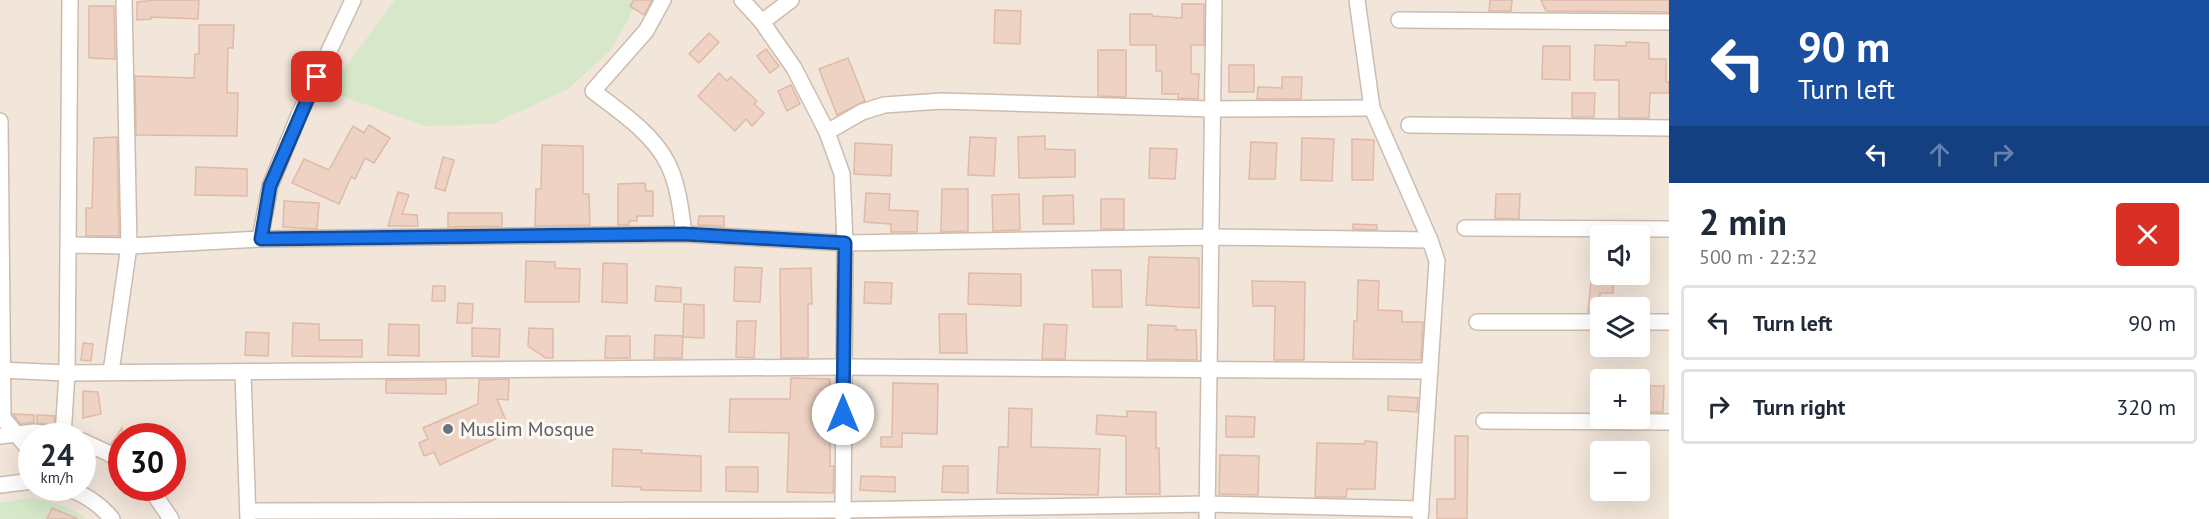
<!DOCTYPE html>
<html lang="en">
<head>
<meta charset="utf-8">
<style>
  body { margin:0; font-family:"PT Sans",sans-serif; background:#f6f6f7; color:#1f2937; height:100vh; display:flex; flex-direction:column; font-size:22px; white-space:nowrap }
  * { box-sizing:border-box; margin:0 }
  p { font-size:20px; color:#747a83 }
  .icon { flex:none; width:33px; height:33px; fill:none; stroke:currentColor; stroke-width:2; stroke-linecap:round; stroke-linejoin:round }
  .map { position:relative; flex:1; overflow:hidden }
  .side { display:flex; flex-direction:column; background:#fff; width:540px }
  .side>* { flex:none }
  .top-card { background:#1a4fa0; color:#fff; overflow:hidden }
  .tools { position:absolute; left:1590px; top:225px; display:grid; gap:12px }
  .tools a { display:grid; place-items:center; width:60px; height:60px; border-radius:6px; background:#fff; box-shadow:0 6px 24px #0002; font-size:30px }
  .speed { position:absolute; left:18px; top:423px; display:flex; gap:12px; font-size:30px; font-weight:700; text-align:center }
  .speed>* { display:grid; place-content:center; width:78px; height:78px; border-radius:50%; background:#fff; box-shadow:0 6px 24px #0002; line-height:1 }
  .speed small { font-size:15px; font-weight:400 }
  .speed .limit { border:9px solid #d22; background:#fff; color:#111 }
  .pin { position:absolute; display:grid; place-items:center; width:51px; height:51px; color:#fff; margin:-26px; border-radius:12px; box-shadow:0 3px 9px #0006 }
  .me { position:absolute; width:66px; margin:-33px; rotate:0deg; stroke-linejoin:round; filter:drop-shadow(0 0 4px #0008) }
  .turn { display:flex; align-items:center; gap:21px; height:126px; padding:0 30px; font-size:27px }
  .turn .icon { width:78px; height:78px; stroke-width:2.5 }
  .turn b { display:block; font-size:42px; line-height:51px }
  .lanes { display:flex; align-items:center; height:57px; padding:0 30px; background:#0003; justify-content:center; gap:30px; direction:ltr }
  .lanes .off { opacity:.35 }
  .round { display:grid; place-items:center; flex:none; width:63px; height:63px; border-radius:6px; background:#f6f6f7 }
  .head { display:flex; align-items:center; justify-content:space-between; height:102px; padding:0 30px }
  h1 { font-size:36px; font-weight:600; line-height:45px }
  ul { padding:0; list-style:none }
  li { display:flex; align-items:center; gap:18px; height:75px; margin:0 12px 9px; padding:0 18px; border:3px solid #e0e1e3; border-radius:6px }
  li div { flex:1 }
  li b { display:block; font-size:22px }
  li em { font-style:normal }
  main { display:flex; flex:1; min-height:0 }
  .map>svg:first-child { display:block }
  .residential { fill:#f2e5d9; fill-rule:evenodd }
  .green { fill:#d6e8c9 }
  .building { fill:#eed3c4; stroke:#dfbaa6; stroke-width:1.5 }
  .lines { fill:none; stroke-linecap:round; stroke-linejoin:round }
  .street-casing { stroke:#ccbcb0; stroke-width:18 }
  .street { stroke:#fff; stroke-width:15 }
  .route-casing { stroke:#114b97; stroke-width:15 }
  .route { stroke:#1a73e8; stroke-width:10 }
  .worship-dot { fill:#6b7280; stroke:#fef8f0; stroke-width:2 }
  .labels { text-anchor:middle; stroke-width:6; stroke-linejoin:round; paint-order:stroke }
  .worship-label { font-size:20px; fill:#5b616d; stroke:#fef8f0; text-anchor:start }
</style>
</head>
<body>
<main>
<div class="map">
<svg width="1669" height="519" viewBox="0 0 1669 519">
  <rect width="100%" height="100%" fill="#fbf4ea"/>
  <path class="residential" d="M0,0H1669V519H0ZM1600,236H1640V274H1600ZM1600,308H1640V346H1600ZM1600,380H1640V418H1600ZM32,436H82V488H32ZM122,436H172V488H122ZM1600,452H1640V490H1600Z"/>
  <g class="green">
    <path d="M395,0H638L612,49L568,89L492,124L425,126L328,91Z"/>
    <path d="M27,498C50,501 68,505 87,519H0V503Z"/>
  </g>
  <g class="building">
    <path d="M157,0H199L198,19L151,17V19L137,20V2Z"/>
    <path d="M634,0H652L644,15L630,6Z"/>
    <path d="M1490,0H1512L1511,11H1489Z"/>
    <path d="M1541,0H1669V12L1546,11Z"/>
    <path d="M1182,4H1204V45H1191V74H1199L1198,99L1178,98V94H1162V71H1156V45H1130V14H1152V16L1182,18Z"/>
    <path d="M89,6H114L115,59L89,58Z"/>
    <path d="M995,10L1021,11L1020,44L994,43Z"/>
    <path d="M199,25H234L233,48H228L227,93H238L237,136L136,135L135,76L194,78L195,54H199Z"/>
    <path d="M709,33L719,42L699,63L689,54Z"/>
    <path d="M1626,42L1649,43V59H1666V82H1669V93H1650L1649,118H1619V80H1594L1595,45L1626,46Z"/>
    <path d="M1543,46H1570V80L1542,79Z"/>
    <path d="M766,49L779,66L770,73L757,56Z"/>
    <path d="M1098,50H1126V97L1098,96Z"/>
    <path d="M848,58L865,101L837,115L819,69Z"/>
    <rect x="1229" y="65" width="25" height="27"/>
    <path d="M719,73L727,81L731,77L757,101L754,104L764,113L752,126L746,119L735,131L698,96Z"/>
    <path d="M1282,77H1302L1301,99H1257L1258,87L1282,88Z"/>
    <path d="M791,85L800,104L787,111L778,91Z"/>
    <path d="M1572,93H1595L1594,117H1572Z"/>
    <path d="M369,125L390,138L374,163L365,158L355,179L351,177L339,204L292,183L304,159L329,170L353,126L364,133Z"/>
    <path d="M1045,136V149L1075,150V177L1019,178L1018,137Z"/>
    <path d="M117,137L119,236H86V208H92L94,138Z"/>
    <path d="M970,137L996,138L994,176L968,175Z"/>
    <path d="M1302,138L1334,139L1332,181L1301,180Z"/>
    <path d="M1352,139L1374,140L1373,180H1352Z"/>
    <path d="M1251,142L1277,143L1275,179H1249Z"/>
    <path d="M855,143L892,145L891,176L854,174Z"/>
    <path d="M542,145L583,146V194H589L590,225L535,226L536,189H541Z"/>
    <path d="M1150,148L1177,149L1175,179L1149,178Z"/>
    <path d="M443,157L454,160L445,191L435,188Z"/>
    <path d="M196,167L247,169V196L195,195Z"/>
    <path d="M645,183L646,191H653V216H637V221H629V225H618V184Z"/>
    <path d="M942,189H968V231L941,232Z"/>
    <path d="M398,192L409,195L402,214L417,215L418,226H388Z"/>
    <path d="M866,193L890,194L889,210L918,211L917,232H891V224L864,222Z"/>
    <path d="M1019,194L1020,230L993,231L992,195Z"/>
    <path d="M1496,194H1520L1519,219L1495,218Z"/>
    <path d="M1073,195L1074,224H1043V196Z"/>
    <rect x="1101" y="199" width="23" height="30"/>
    <path d="M284,201L319,203L317,229L283,227Z"/>
    <path d="M448,213H502V226L448,227Z"/>
    <path d="M699,216H724V226L698,225Z"/>
    <path d="M1353,224L1377,225V230L1353,229Z"/>
    <path d="M1149,257L1199,258V308L1146,305Z"/>
    <path d="M526,261L555,262V268L580,269L579,302H525Z"/>
    <path d="M603,263L627,264V303L602,302Z"/>
    <path d="M735,267L762,268L760,302L734,301Z"/>
    <path d="M811,268L812,304H808V358H781L780,269Z"/>
    <path d="M1092,270H1121L1122,307H1093Z"/>
    <path d="M1592,270H1600V274H1614L1613,293H1600V312H1588Z"/>
    <path d="M969,273L1021,274V306L968,304Z"/>
    <path d="M1358,280L1379,281L1378,310L1402,311V322H1423L1421,360L1353,359L1354,321H1357Z"/>
    <path d="M1252,281L1305,282L1304,360H1274L1275,306H1253Z"/>
    <path d="M865,282L892,283L891,304L864,303Z"/>
    <path d="M433,286H445V301H432Z"/>
    <path d="M656,286L681,288V302L655,301Z"/>
    <path d="M458,303L473,304L472,323H457Z"/>
    <path d="M684,304L704,305V338L683,337Z"/>
    <path d="M939,314H966L967,353H940Z"/>
    <path d="M737,321H756L754,358L736,357Z"/>
    <path d="M293,323L319,324V340H362V357L292,356Z"/>
    <path d="M389,324L419,325V356L388,355Z"/>
    <path d="M1044,324L1067,325L1065,359H1042Z"/>
    <path d="M1148,325L1176,326V330H1196L1197,360L1147,359Z"/>
    <path d="M472,328L500,329L499,357L472,356Z"/>
    <path d="M529,328L553,329V358H546L528,346Z"/>
    <path d="M246,332L269,333L268,356L245,355Z"/>
    <path d="M655,335L683,336L682,358H654Z"/>
    <path d="M606,336H630V358H605Z"/>
    <path d="M83,343L93,344L91,361L81,360Z"/>
    <path d="M791,378L830,379V466H834L833,493L787,492L789,433L729,432L730,399H790Z"/>
    <path d="M509,379L508,400L497,399L507,423L500,427L504,435L440,465L434,452L424,456L419,443L428,439L423,428L478,404L479,380Z"/>
    <path d="M386,380H446V394L386,393Z"/>
    <path d="M893,383L938,384L937,434L902,433V447H881V437H892Z"/>
    <path d="M1650,386H1664L1663,412H1643V395H1650Z"/>
    <path d="M83,391L98,392L101,414L83,418Z"/>
    <path d="M1388,396L1418,398L1417,412L1388,410Z"/>
    <path d="M1009,408L1032,409L1031,447L1100,449L1098,495L997,493L999,447H1008Z"/>
    <path d="M1127,411L1156,412V448H1159L1160,494H1126V436L1096,434L1097,415L1127,417Z"/>
    <path d="M13,414L34,415V422L20,424Z"/>
    <path d="M37,415L55,416L54,425L37,423Z"/>
    <path d="M1226,416L1255,417L1254,437H1226Z"/>
    <path d="M122,428V450L111,444Z"/>
    <path d="M1455,436H1468L1467,519H1437V499H1455Z"/>
    <path d="M1365,441L1377,442L1375,489H1347L1346,497H1315L1317,443L1365,444Z"/>
    <path d="M613,449L642,450L641,453L701,456V491L641,490V487L612,486Z"/>
    <path d="M1220,455L1259,456L1258,495L1219,494Z"/>
    <path d="M943,466H968V493L942,492Z"/>
    <path d="M726,467H758V492L726,491Z"/>
    <path d="M861,476L895,477V492L860,490Z"/>
    <path d="M52,508L78,519H47Z"/>
  </g>
  <g class="lines">
    <g class="street-casing">
      <g id="street">
        <path d="M663,0L646,31L593,91C618,110 652,133 667,162C678,183 681,210 684,234"/>
        <path d="M742,0L762,22L794,68L827,132L842,174L845,243L843,518"/>
        <path d="M1357,0L1372,108L1430,240L1437,261L1420,519"/>
        <path d="M1399,20L1669,22"/>
        <path d="M762,22L791,0"/>
        <path d="M0,121L3,418L32,453"/>
        <path d="M1409,125L1669,128"/>
        <path d="M827,132L862,112L884,105L942,101L1212,109L1372,108"/>
        <path d="M1465,228L1669,229"/>
        <path d="M260,239L270,186L299,115L353,0"/>
        <path d="M69,245L129,246L260,239L684,234L845,243L1211,237L1430,240"/>
        <path d="M1477,322H1600"/>
        <path d="M1640,322H1669"/>
        <path d="M0,370L67,373L844,367L1430,371"/>
        <path d="M111,372L129,246L124,0"/>
        <path d="M243,372L248,519"/>
        <path d="M1484,421L1669,422"/>
        <path d="M0,436L34,432L66,436"/>
        <path d="M63,436L67,373L70,0"/>
        <path d="M82,441L108,453L122,462"/>
        <path d="M0,485L32,481"/>
        <path d="M64,488C82,492 100,504 112,519"/>
        <path d="M150,488L171,519"/>
        <path d="M248,511L843,510L1207,504L1421,509"/>
        <path d="M1207,519L1214,0"/>
      </g>
    </g>
    <use href="#street" class="street"/>
  </g>
  <g class="lines">
    <g class="route-casing">
      <path id="route" d="M317,77L270,186L261,239L684,234L845,243L843,414"/>
    </g>
    <use href="#route" class="route"/>
  </g>
  <circle class="worship-dot" cx="448" cy="429" r="6"/>
  <g class="labels">
    <g class="worship-label">
      <text x="460" y="436">Muslim Mosque</text>
    </g>
  </g>
</svg>
<div class="tools">
<a><svg class="icon" aria-label="sound" viewBox="0 0 24 24"><path d="M4 9h4l5-4v14l-5-4H4zM17 9q2 3 0 6"/></svg></a>
<a><svg class="icon" aria-label="layers" viewBox="0 0 24 24"><path d="M12 4l9 5-9 5-9-5zM3 14l9 5 9-5"/></svg></a>
<a>+</a>
<a>−</a>
</div>
<div class="speed"><div>24<small>km/h</small></div><div class="limit">30</div></div>
<div class="pin" style="left:317px;top:77px;background:#d93025"><svg class="icon" aria-label="arrive" viewBox="0 0 24 24"><path d="M6 21V4h12l-3 4 3 4H6"/></svg></div>
<svg class="me" style="left:843px;top:414px" viewBox="-20 -20 40 40"><circle r="19" fill="#fff"/><path d="M0-13L10 11 0 6-10 11z" fill="#1a73e8"/></svg>
</div>
<section class="side">
<div class="top-card">
<div class="turn"><svg class="icon" aria-label="left" viewBox="0 0 24 24"><path d="M17 20v-9H6M10 6l-5 5 5 5"/></svg><div><b>90 m</b>Turn left</div></div>
<div class="lanes"><svg class="icon" aria-label="left" viewBox="0 0 24 24"><path d="M17 20v-9H6M10 6l-5 5 5 5"/></svg><svg class="icon off" aria-label="ahead" viewBox="0 0 24 24"><path d="M12 20V5M6 11l6-6 6 6"/></svg><svg class="icon off" aria-label="right" viewBox="0 0 24 24"><path d="M7 20v-9h11M14 6l5 5-5 5"/></svg></div>
</div>
<div class="head"><div><h1>2 min</h1><p>500 m · 22:32</p></div><a class="round" style="background:#d93025;color:#fff"><svg class="icon" aria-label="close" viewBox="0 0 24 24"><path d="M6 6l12 12M18 6L6 18"/></svg></a></div>
<ul>
<li><svg class="icon" aria-label="left" viewBox="0 0 24 24"><path d="M17 20v-9H6M10 6l-5 5 5 5"/></svg><div><b>Turn left</b></div><em>90 m</em></li>
<li><svg class="icon" aria-label="right" viewBox="0 0 24 24"><path d="M7 20v-9h11M14 6l5 5-5 5"/></svg><div><b>Turn right</b></div><em>320 m</em></li>
</ul>
</section>
</main>
</body>
</html>
